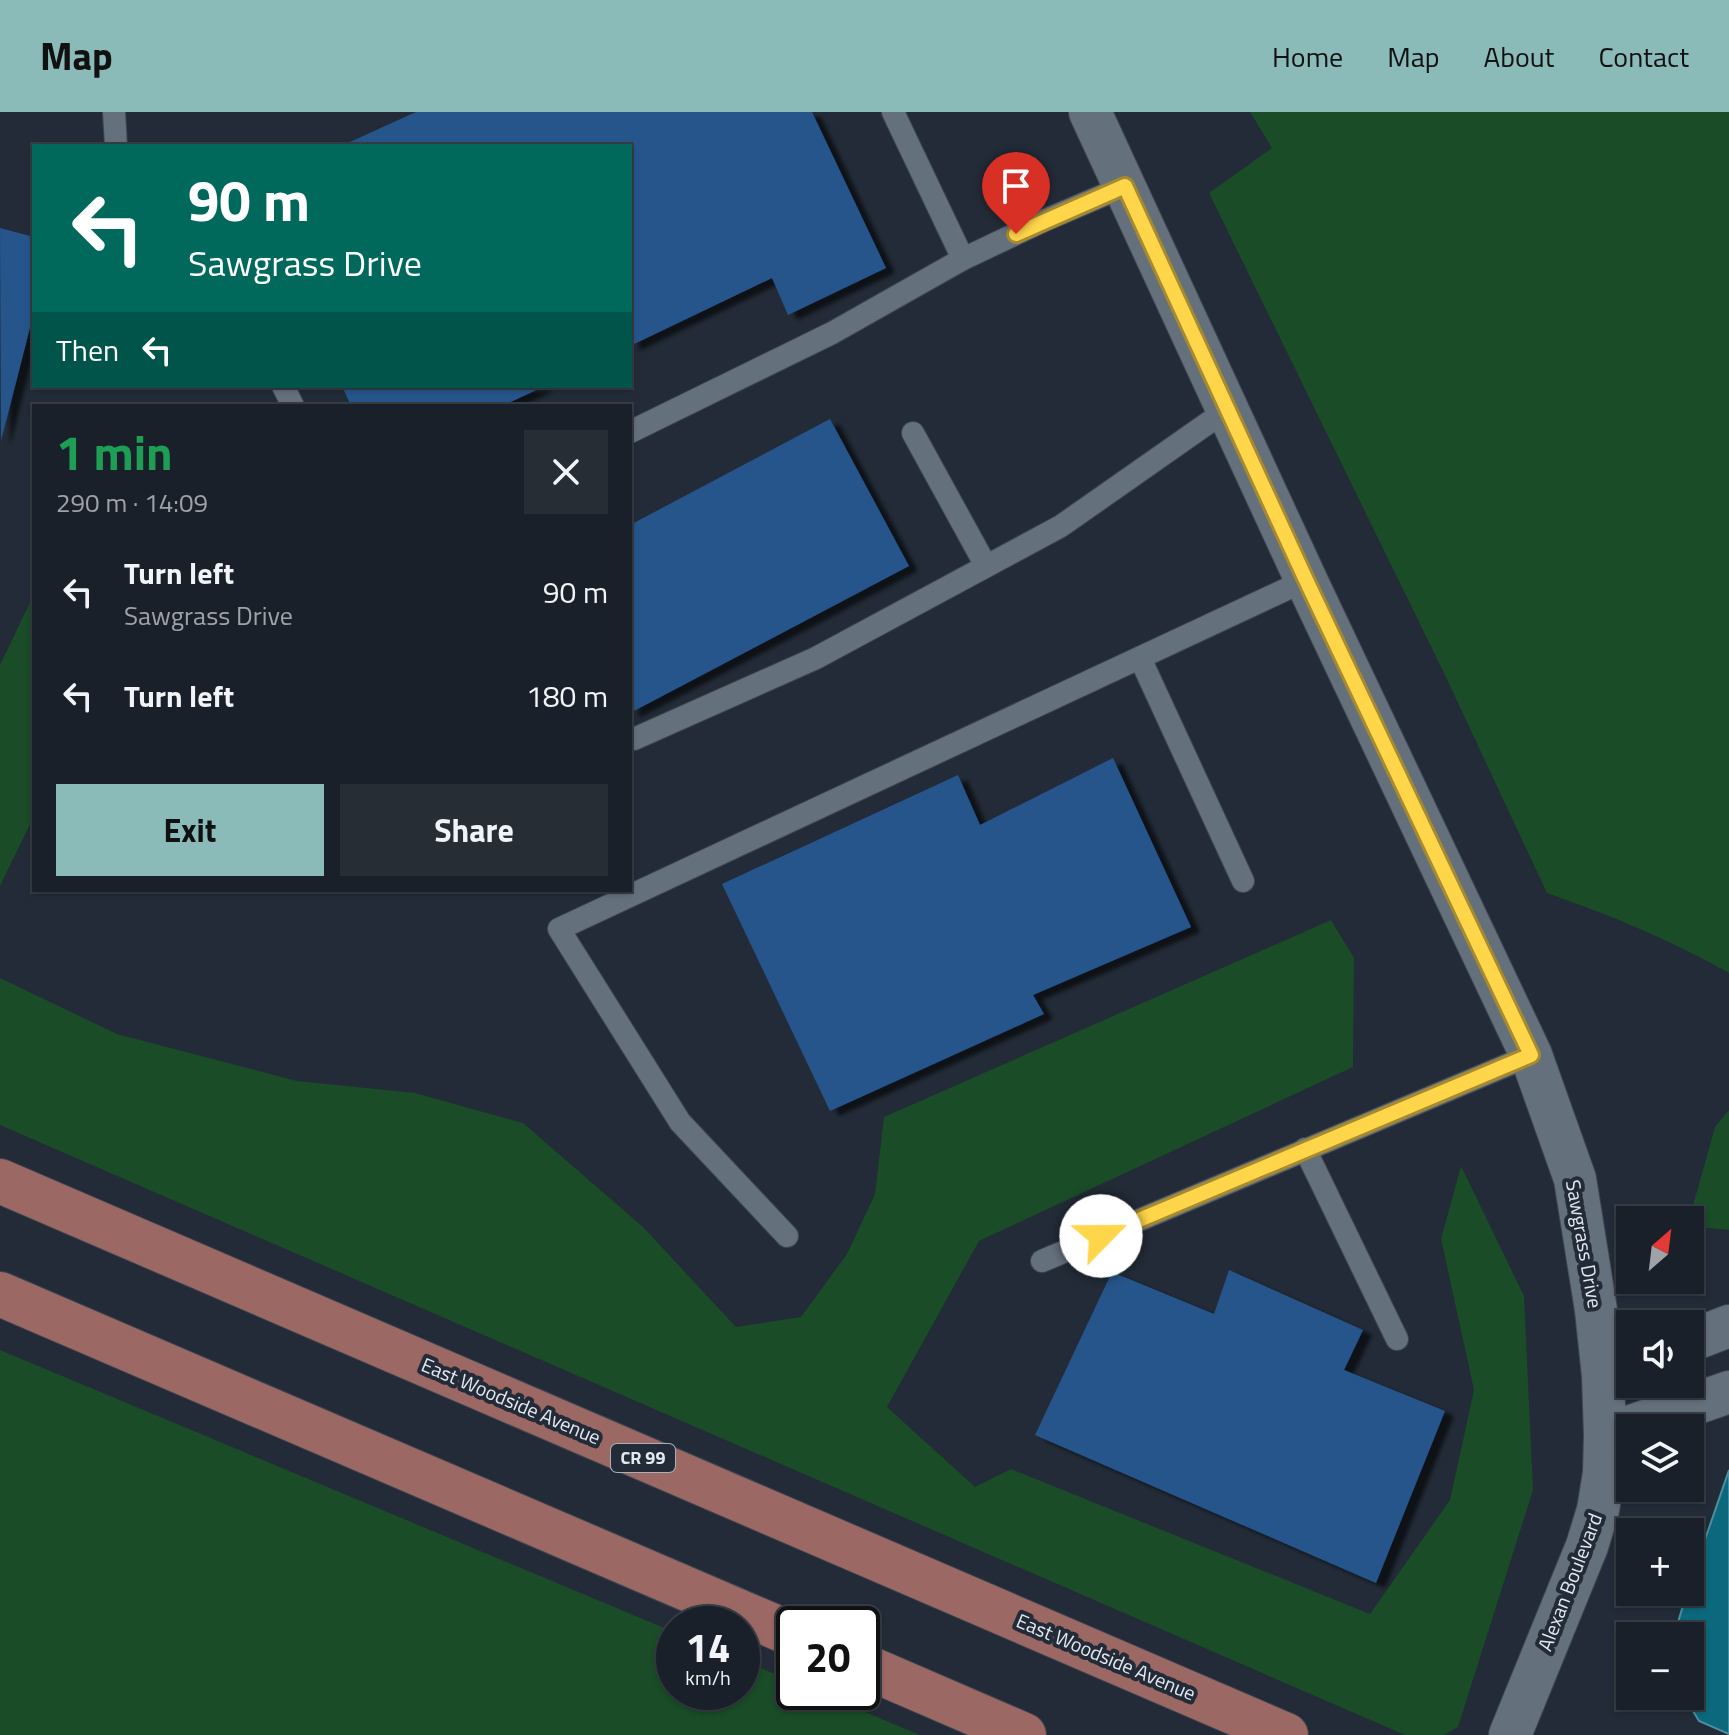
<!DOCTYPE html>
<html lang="en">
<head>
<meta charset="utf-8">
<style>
  body { margin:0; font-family:"Titillium Web",sans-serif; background:#272d35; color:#f1f3f6; height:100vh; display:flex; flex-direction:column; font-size:30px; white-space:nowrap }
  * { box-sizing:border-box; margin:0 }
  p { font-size:26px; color:#9fa3a8 }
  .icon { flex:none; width:44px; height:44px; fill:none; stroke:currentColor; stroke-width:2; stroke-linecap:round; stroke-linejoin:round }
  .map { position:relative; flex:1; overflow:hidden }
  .sheet { position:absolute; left:32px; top:292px; width:600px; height:488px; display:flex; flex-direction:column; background:#1a2029; border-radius:0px; box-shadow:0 2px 6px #0004,0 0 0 2px #383e46 }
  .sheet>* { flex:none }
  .guide { position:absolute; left:32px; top:32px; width:600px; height:244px; border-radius:0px; box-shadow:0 2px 6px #0004,0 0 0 2px #383e46; background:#00695c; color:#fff; overflow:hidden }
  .needle { width:52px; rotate:28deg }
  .controls { position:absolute; left:1616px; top:1094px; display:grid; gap:16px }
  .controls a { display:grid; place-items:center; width:88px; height:88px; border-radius:0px; background:#1a2029; box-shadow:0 2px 6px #0004,0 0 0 2px #383e46; font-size:40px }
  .speed { position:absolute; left:656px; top:1494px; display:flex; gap:16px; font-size:40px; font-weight:700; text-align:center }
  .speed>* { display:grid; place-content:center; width:104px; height:104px; border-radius:50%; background:#1a2029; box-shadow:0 2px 6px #0004,0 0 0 2px #383e46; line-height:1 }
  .speed small { font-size:20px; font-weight:400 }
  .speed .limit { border:4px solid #111; border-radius:12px; background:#fff; color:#111 }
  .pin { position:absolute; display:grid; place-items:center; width:68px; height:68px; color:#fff; margin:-82px -34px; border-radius:50% 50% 50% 0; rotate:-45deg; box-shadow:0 0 8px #0007 }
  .pin .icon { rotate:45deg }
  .me { position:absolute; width:88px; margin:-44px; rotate:67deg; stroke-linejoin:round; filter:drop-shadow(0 0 6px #0008) }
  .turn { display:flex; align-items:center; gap:28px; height:168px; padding:0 24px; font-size:36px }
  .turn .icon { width:104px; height:104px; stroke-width:2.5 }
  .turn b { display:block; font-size:56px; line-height:68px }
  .then { display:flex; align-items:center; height:76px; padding:0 24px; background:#0003; gap:16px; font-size:30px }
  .round { display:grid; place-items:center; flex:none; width:84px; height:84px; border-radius:0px; background:#272d35 }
  .head { display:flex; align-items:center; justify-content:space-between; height:136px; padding:0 24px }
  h1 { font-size:48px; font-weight:700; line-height:60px; color:#1e9e55 }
  .cta { display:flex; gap:16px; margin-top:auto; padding:16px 24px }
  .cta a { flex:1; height:92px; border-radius:0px; background:#8bbbb9; color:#111; font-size:32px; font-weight:700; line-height:92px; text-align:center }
  .cta a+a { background:#272d35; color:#f1f3f6 }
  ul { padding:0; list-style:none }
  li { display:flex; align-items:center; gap:24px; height:104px; padding:0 24px }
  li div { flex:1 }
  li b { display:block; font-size:30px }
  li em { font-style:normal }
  header { display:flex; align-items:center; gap:48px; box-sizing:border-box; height:112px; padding:0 40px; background:#8bbbb9; color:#111 }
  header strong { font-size:38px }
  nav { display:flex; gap:44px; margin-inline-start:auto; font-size:28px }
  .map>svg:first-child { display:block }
  .green { fill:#194c27 }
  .water { fill:#0c687d; stroke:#4c8fa0; stroke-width:2 }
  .building { fill:#25558b; filter:url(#shadow) }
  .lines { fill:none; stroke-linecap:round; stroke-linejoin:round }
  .service-casing { stroke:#3f4751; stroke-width:24 }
  .minor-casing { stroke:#3f4751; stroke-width:44 }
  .primary-casing { stroke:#3f4751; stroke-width:46 }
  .service { stroke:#65707d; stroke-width:22 }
  .minor { stroke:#65707d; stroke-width:42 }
  .primary { stroke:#9c6863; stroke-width:44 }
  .route-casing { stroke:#a68a30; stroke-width:20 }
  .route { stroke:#ffd54a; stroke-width:14 }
  .labels { text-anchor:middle; stroke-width:8; stroke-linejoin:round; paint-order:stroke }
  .shield { fill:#222b37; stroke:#a9b0b9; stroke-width:2 }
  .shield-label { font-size:18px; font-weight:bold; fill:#e3e9f1 }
  .street-label { font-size:20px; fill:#e3e9f1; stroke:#222b37 }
</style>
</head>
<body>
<header>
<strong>Map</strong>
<nav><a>Home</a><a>Map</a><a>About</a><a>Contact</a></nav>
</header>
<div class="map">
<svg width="1729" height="1623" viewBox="0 0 1729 1623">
  <defs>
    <filter id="shadow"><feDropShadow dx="9" dy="5" stdDeviation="2" flood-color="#0009"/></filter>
  </defs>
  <rect width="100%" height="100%" fill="#222b37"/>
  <g class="green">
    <path d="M1250,0H1729V861C1671,828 1610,803 1547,781L1443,559L1209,81L1272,36Z"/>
    <path d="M34,482V704L0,774V553Z"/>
    <path d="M1331,808L1354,846L1353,955L979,1129L887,1295L975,1375L1011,1357L1370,1502L1450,1388L1474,1278L1441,1127L1461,1054L1524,1184L1533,1378L1458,1615L1444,1623H1405L0,1013V866L117,922L297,969L415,981L523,1011L643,1115L736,1215L801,1205L847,1142L875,1082L884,1005Z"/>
    <path d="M1729,998V1118L1690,1114L1689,1108L1715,1015Z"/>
    <path d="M0,1238L674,1520V1580H742V1548L794,1570V1580H817L920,1623H0Z"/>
  </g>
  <path class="water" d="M1729,1358V1622L1699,1609L1684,1584H1690V1524H1674L1687,1480H1690V1471Z"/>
  <g class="building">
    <path d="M416,0H812L886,156L788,203L772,166L630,234V34H341Z"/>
    <path d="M0,116L34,125V200L1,329Z"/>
    <path d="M342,274H545L502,294H351Z"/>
    <path d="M830,307L909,454L630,601V413Z"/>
    <path d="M1113,646L1191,815L1033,883L1044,902L830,999L722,772L958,663L980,713Z"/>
    <path d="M1229,1158L1363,1218L1344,1258L1445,1299L1376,1471L1035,1323L1112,1160L1214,1202Z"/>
  </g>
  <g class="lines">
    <g class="service-casing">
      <g id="service">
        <path d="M114,0L116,34"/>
        <path d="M893,0L963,147"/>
        <path d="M283,274L293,294"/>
        <path d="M630,320L832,221L963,147L1043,109L1125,74"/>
        <path d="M913,321L986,454"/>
        <path d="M1140,546L1243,769"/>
        <path d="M634,627L816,546L1061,414L1228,297"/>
        <path d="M1305,1037L1397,1227"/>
        <path d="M787,1124L680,1010L559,817L1306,468"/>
        <path d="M1042,1149L1531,943"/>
      </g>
    </g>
    <g class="minor-casing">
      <g id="minor">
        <path d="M1090,0L1306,468L1531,943L1575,1067L1596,1198L1603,1264L1605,1323L1604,1361L1598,1398L1587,1434L1510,1623"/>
        <path d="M1690,1229L1729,1214"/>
        <path d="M1605,1323L1729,1280"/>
      </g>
    </g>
    <g class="primary-casing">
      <g id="primary">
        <path d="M0,1069L1286,1623"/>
        <path d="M0,1182L794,1523"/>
        <path d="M862,1553L1024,1623"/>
      </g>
    </g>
    <use href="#service" class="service"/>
    <use href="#minor" class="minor"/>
    <use href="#primary" class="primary"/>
  </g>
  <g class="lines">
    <g class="route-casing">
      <path id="route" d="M1016,122L1125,74L1306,468L1531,943L1101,1124"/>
    </g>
    <use href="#route" class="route"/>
  </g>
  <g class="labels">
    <rect class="shield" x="611" y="1332" width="64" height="28" rx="6"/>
    <g class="shield-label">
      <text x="643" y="1352">CR 99</text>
    </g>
    <g class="street-label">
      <text transform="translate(1584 1132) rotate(80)" y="7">Sawgrass Drive</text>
      <text transform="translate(511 1289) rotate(23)" y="7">East Woodside Avenue</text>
      <text transform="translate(1570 1470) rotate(-69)" y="7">Alexan Boulevard</text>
      <text transform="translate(1106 1545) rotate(23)" y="7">East Woodside Avenue</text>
    </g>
  </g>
</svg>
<div class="controls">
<a><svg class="needle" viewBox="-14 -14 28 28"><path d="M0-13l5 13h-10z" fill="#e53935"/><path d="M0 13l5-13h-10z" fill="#9fa3a8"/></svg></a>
<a><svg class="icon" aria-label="sound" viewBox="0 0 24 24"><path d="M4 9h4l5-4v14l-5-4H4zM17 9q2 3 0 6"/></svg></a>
<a><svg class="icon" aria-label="layers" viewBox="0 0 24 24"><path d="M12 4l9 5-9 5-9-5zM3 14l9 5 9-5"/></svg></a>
<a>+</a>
<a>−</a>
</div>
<div class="speed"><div>14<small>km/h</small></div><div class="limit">20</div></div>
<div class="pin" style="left:1016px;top:122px;background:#d93025"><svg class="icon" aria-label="arrive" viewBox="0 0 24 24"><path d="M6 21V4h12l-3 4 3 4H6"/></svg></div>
<svg class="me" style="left:1101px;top:1124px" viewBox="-20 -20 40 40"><circle r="19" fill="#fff"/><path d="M0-13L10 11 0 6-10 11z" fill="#ffd54a"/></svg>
<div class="guide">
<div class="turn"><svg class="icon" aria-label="left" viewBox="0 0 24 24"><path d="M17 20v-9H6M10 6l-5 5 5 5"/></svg><div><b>90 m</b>Sawgrass Drive</div></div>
<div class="then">Then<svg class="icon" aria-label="left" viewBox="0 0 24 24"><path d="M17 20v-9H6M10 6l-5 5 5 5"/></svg></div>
</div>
<section class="sheet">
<div class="head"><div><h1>1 min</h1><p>290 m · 14:09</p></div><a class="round"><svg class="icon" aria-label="close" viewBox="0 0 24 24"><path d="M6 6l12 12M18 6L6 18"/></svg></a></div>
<ul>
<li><svg class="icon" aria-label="left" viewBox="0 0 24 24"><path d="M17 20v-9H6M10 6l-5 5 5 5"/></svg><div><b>Turn left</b><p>Sawgrass Drive</p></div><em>90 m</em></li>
<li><svg class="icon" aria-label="left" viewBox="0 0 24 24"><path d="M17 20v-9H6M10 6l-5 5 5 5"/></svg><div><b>Turn left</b></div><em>180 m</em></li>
</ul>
<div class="cta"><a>Exit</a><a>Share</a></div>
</section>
</div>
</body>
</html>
